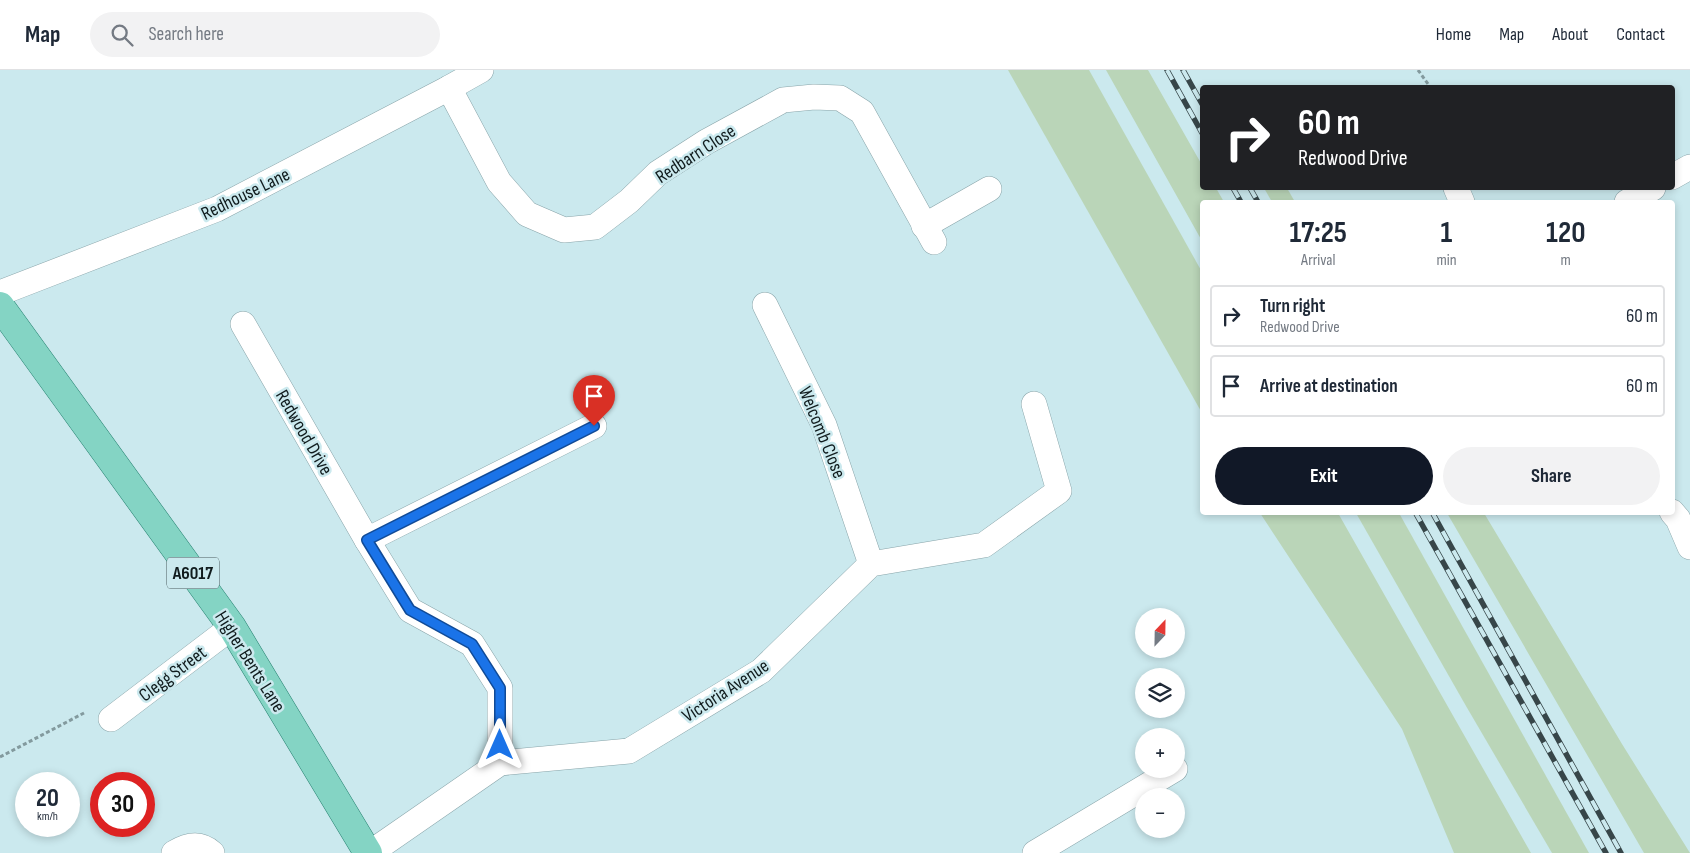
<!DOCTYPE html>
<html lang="en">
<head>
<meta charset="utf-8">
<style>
  body { margin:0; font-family:"Sofia Sans Condensed",sans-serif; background:#f2f2f3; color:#1f2937; height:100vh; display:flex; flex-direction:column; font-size:19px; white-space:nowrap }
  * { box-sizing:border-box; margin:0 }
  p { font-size:16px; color:#747a83 }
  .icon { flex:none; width:28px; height:28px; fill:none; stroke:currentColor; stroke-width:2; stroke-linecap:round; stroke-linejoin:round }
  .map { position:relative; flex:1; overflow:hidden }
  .side { position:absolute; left:1200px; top:130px; width:475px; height:315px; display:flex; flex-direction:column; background:#fff; border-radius:5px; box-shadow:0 2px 8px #0003 }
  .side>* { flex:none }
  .banner { position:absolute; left:1200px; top:15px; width:475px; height:105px; border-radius:5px; box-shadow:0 2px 8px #0003; background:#202124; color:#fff; overflow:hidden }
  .needle { width:32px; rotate:22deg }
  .controls { position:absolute; left:1135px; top:538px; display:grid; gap:10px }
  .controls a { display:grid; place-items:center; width:50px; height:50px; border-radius:50%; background:#fff; box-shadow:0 2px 8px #0003; font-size:25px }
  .speed { position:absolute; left:15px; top:702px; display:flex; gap:10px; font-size:25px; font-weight:700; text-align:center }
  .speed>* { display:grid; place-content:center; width:65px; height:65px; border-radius:50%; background:#fff; box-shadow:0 2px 8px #0003; line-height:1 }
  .speed small { font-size:12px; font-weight:400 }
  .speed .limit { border:8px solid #d22; background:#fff; color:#111 }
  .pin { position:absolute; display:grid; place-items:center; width:42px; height:42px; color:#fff; margin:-51px -21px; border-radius:50% 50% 50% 0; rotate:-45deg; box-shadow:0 0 5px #0007 }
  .pin .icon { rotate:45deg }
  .me { position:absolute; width:55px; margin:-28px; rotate:0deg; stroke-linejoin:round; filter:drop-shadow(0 0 4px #0008) }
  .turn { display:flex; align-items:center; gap:18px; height:105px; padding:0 15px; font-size:22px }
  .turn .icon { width:65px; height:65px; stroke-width:2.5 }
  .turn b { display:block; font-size:35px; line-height:42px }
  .eta { display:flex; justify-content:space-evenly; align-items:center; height:85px; text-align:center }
  .eta b { font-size:30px; font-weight:700; line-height:35px }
  .cta { display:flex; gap:10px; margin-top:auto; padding:10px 15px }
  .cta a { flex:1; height:58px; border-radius:30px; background:#111827; color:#fff; font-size:20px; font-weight:700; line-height:58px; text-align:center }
  .cta a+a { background:#f2f2f3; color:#1f2937 }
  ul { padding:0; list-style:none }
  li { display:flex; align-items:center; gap:15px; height:62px; margin:0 10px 8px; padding:0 5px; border:2px solid #e0e1e3; border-radius:5px }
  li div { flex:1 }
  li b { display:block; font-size:19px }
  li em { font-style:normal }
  header { display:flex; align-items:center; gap:30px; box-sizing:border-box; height:70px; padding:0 25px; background:#fff; border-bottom:1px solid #e0e1e3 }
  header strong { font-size:24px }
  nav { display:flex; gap:28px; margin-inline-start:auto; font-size:18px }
  .search { width:350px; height:45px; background:#f2f2f3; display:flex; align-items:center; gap:12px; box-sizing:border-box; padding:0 18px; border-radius:28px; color:#747a83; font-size:19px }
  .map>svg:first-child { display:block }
  .green { fill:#bad5b8 }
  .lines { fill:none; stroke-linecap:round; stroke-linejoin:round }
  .street-casing { stroke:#88a4a9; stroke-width:26 }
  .primary-casing { stroke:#268170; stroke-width:29 }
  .path { stroke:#839a9e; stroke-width:3; stroke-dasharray:4 2.5; stroke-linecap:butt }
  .street { stroke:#fff; stroke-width:25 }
  .primary { stroke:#84d4c4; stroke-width:28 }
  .rail-casing { stroke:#374649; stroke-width:5.5 }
  .rail { stroke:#cbe9ee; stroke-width:4; stroke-dasharray:11; stroke-linecap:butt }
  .route-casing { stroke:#114b97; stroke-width:12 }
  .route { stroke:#1a73e8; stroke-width:9 }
  .labels { text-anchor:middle; stroke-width:5; stroke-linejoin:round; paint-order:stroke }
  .shield { fill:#cbe9ee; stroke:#48595c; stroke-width:1 }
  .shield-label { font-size:18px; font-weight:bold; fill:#101b1d }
  .street-label { font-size:19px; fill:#101b1d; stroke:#cbe9ee }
</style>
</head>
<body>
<header>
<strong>Map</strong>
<div class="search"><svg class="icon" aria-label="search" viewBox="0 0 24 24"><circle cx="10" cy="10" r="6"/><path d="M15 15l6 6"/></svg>Search here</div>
<nav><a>Home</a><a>Map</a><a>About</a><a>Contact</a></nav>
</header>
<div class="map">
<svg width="1690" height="783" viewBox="0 0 1690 783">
  <rect width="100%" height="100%" fill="#cbe9ee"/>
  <g class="green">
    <path d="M1008,0H1089L1202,202V343Z"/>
    <path d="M1106,0H1148L1202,95V118H1216L1224,132H1202V171Z"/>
    <path d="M1264,118H1287L1295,132H1272Z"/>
    <path d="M1260,443H1338L1531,783H1454L1402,659Z"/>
    <path d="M1356,443H1399L1589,783H1552L1466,636Z"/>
    <path d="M1447,443H1484L1622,674L1690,783H1644Z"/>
  </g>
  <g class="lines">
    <g class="street-casing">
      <g id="street">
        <path d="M449,18L499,112L527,144L564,160L595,157L629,131L658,103L706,72L783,30L814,27L840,28L862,42L934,172"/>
        <path d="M1672,107L1690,97"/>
        <path d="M1456,118L1462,132"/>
        <path d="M1627,132L1653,118"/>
        <path d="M924,156L989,119"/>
        <path d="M0,223L217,139L449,18L481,0"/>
        <path d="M765,235L824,355L871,494"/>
        <path d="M243,254L367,470L410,540L472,574L500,618V693"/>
        <path d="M1672,442L1678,449L1690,477"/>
        <path d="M367,470L594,356"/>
        <path d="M111,649L232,557"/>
        <path d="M174,783C187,775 200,772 212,783"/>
        <path d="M370,783L500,693L629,681L761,601L871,494L984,475L1059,421L1034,334"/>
        <path d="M1035,783L1175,699"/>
      </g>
    </g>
    <g class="primary-casing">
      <path id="primary" d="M0,236L232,557L368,783"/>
    </g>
    <g class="path">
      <path d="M1418,0L1431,18"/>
      <path d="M0,687L84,643"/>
    </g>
    <use href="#street" class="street"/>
    <use href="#primary" class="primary"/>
    <g class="rail-casing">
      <g id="rail">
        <path d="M1167,0L1202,63"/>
        <path d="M1183,0L1202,34"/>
        <path d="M1233,118L1241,132"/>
        <path d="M1250,118L1258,132"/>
        <path d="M1415,442L1606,783"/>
        <path d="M1432,442L1621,783"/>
      </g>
    </g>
    <use href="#rail" class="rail"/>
  </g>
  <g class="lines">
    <g class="route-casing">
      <path id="route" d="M500,675V618L472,574L410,540L367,470L594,356"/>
    </g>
    <use href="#route" class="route"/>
  </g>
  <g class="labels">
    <rect class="shield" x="167" y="487.5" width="52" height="31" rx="4"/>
    <g class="shield-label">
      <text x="193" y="509">A6017</text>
    </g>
    <g class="street-label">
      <text transform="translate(695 83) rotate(-33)" y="7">Redbarn Close</text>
      <text transform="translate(245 123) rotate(-26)" y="7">Redhouse Lane</text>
      <text transform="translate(305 362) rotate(60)" y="7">Redwood Drive</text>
      <text transform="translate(823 362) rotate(68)" y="7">Welcomb Close</text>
      <text transform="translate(251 591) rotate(58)" y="7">Higher Bents Lane</text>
      <text transform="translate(172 603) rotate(-37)" y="7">Clegg Street</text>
      <text transform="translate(725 620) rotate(-33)" y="7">Victoria Avenue</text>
    </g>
  </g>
</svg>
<div class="controls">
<a><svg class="needle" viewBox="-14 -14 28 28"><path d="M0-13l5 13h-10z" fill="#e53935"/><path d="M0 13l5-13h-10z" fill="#747a83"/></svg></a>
<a><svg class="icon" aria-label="layers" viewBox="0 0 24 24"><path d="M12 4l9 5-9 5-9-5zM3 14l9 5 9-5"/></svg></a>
<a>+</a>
<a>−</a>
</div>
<div class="speed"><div>20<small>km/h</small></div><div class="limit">30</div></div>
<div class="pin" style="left:594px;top:356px;background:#d93025"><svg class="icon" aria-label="arrive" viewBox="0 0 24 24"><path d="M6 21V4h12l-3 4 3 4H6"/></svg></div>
<svg class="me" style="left:500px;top:675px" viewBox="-20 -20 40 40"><path d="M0-17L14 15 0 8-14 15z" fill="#1a73e8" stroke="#fff" stroke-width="4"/></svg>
<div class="banner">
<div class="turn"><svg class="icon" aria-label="right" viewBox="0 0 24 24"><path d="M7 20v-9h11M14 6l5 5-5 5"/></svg><div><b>60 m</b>Redwood Drive</div></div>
</div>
<section class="side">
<div class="eta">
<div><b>17:25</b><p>Arrival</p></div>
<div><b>1</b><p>min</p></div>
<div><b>120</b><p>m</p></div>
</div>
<ul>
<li><svg class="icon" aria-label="right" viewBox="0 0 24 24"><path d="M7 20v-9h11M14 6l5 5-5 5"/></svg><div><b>Turn right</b><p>Redwood Drive</p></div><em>60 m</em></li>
<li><svg class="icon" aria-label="arrive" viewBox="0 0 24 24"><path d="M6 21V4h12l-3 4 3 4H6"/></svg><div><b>Arrive at destination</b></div><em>60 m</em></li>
</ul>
<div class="cta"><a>Exit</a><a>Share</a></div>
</section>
</div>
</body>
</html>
